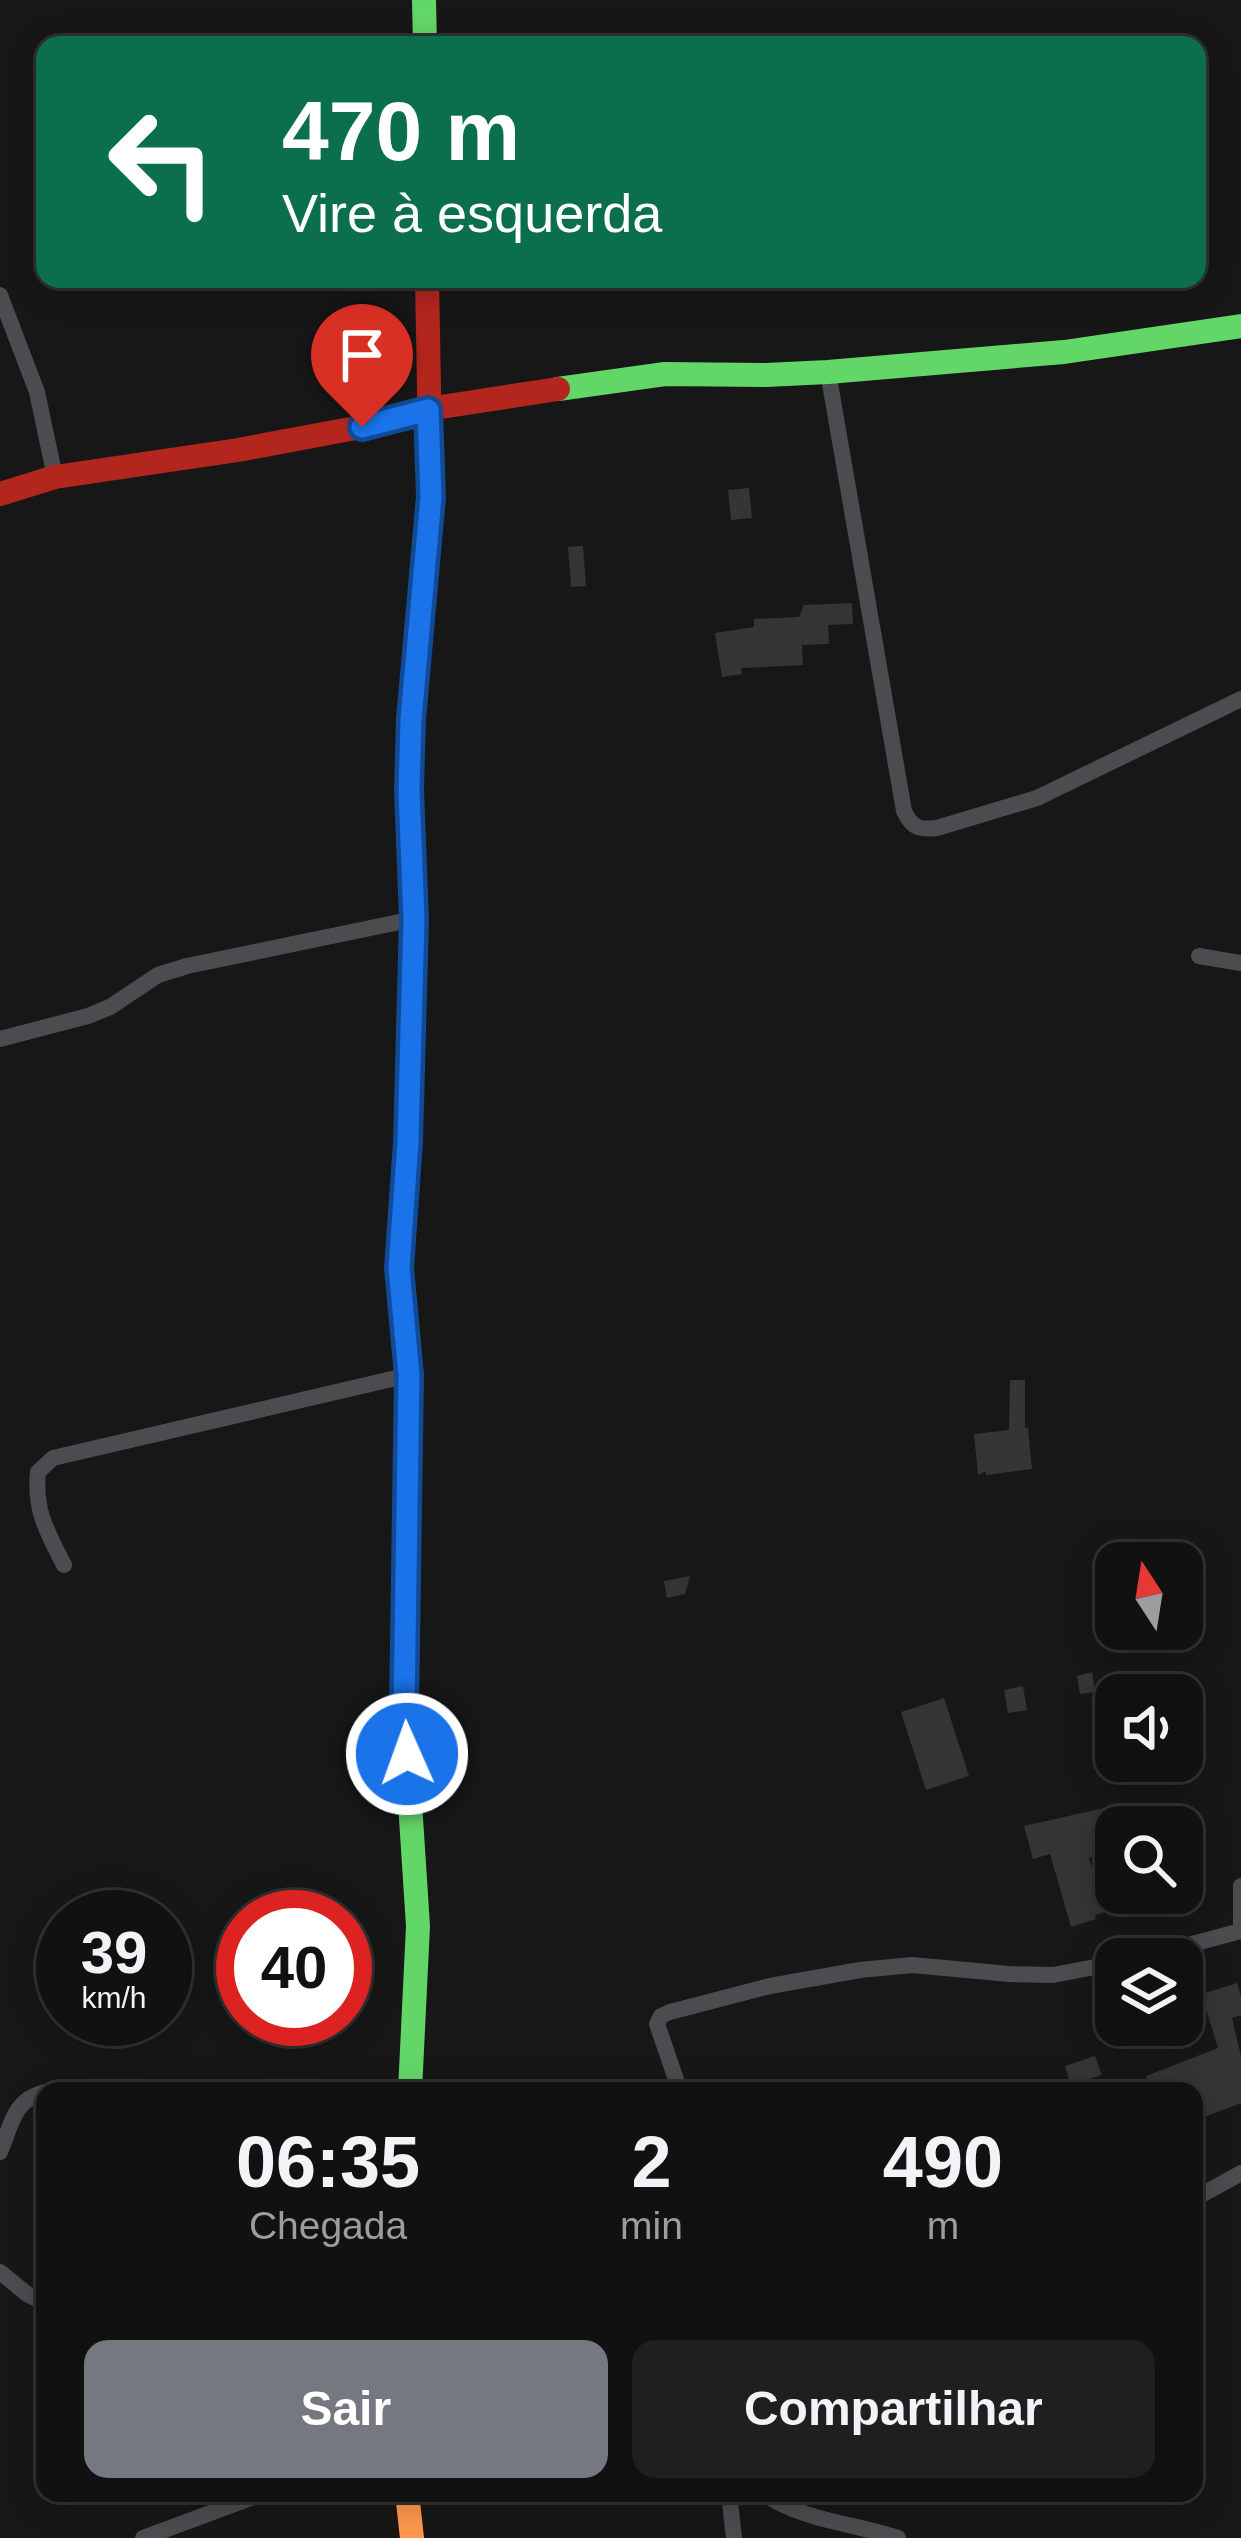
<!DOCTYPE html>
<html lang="pt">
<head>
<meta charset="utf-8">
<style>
  body { margin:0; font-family:Arial,sans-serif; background:#1e1f1f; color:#f1f3f6; height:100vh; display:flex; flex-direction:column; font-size:45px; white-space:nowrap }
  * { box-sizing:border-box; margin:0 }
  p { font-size:39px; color:#9c9d9f }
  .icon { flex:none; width:66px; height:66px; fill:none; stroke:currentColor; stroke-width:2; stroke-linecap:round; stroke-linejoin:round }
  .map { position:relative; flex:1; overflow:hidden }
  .side { position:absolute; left:36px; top:2082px; width:1167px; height:420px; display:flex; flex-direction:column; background:#111; border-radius:24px; box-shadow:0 6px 30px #0003,0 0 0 3px #303131 }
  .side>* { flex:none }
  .banner { position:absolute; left:36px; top:36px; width:1170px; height:252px; border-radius:24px; box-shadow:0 6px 30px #0003,0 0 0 3px #303131; background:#0b6e4f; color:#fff; overflow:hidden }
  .needle { width:78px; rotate:348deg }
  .tools { position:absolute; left:1095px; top:1542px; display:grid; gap:24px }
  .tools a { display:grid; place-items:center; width:108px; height:108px; border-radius:24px; background:#111; box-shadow:0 6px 30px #0003,0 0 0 3px #303131; font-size:60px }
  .speed { position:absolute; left:36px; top:1890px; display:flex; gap:24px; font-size:60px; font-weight:700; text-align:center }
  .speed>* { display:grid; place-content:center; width:156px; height:156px; border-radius:50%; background:#111; box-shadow:0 6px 30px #0003,0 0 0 3px #303131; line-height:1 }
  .speed small { font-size:30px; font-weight:400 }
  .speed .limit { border:18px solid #d22; background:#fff; color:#111 }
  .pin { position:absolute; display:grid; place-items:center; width:102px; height:102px; color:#fff; margin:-123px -51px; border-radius:50% 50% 50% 0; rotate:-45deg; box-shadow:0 0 12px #0007 }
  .pin .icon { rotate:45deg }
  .me { position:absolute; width:132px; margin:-66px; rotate:358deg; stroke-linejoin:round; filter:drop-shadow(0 0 9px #0008) }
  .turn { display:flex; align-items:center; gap:42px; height:252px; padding:0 48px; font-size:54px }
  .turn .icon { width:156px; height:156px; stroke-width:2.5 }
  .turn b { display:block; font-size:84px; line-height:102px }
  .eta { display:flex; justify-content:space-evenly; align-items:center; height:204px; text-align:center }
  .eta b { font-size:72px; font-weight:600; line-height:84px }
  .cta { display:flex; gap:24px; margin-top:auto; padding:24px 48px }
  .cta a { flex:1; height:138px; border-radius:24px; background:#757880; color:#fff; font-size:48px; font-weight:600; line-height:138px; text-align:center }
  .cta a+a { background:#1e1f1f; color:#f1f3f6 }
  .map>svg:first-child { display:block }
  .building { fill:#353536 }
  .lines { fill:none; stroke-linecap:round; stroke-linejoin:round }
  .street { stroke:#4b4c50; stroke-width:16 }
  .fast { stroke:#63d668; stroke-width:24 }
  .slow { stroke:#ff974d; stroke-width:24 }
  .jam { stroke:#b3261e; stroke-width:24 }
  .route-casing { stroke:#114b97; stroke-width:30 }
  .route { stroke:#1a73e8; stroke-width:21 }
</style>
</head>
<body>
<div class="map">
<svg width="1241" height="2538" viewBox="0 0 1241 2538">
  <rect width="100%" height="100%" fill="#171717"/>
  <g class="building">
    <path d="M749,488L752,518L731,520L728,490Z"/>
    <path d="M583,546L586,586L571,587L568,547Z"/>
    <path d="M852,603L853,624L828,625L829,644L802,645L803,665L741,668L742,674L722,677L715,633L754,627V619L799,617L804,605Z"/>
    <path d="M1010,1380H1025V1428H1028L1032,1469L986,1475V1471L978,1475L974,1434L1009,1430Z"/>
    <path d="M690,1576L685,1594L667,1598L664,1581Z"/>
    <path d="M1092,1672L1095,1692L1080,1694L1077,1676Z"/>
    <path d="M1023,1686L1027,1710L1008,1713L1004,1690Z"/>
    <path d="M944,1698L969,1776L926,1790L901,1712Z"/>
    <path d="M1104,1808L1112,1844L1102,1846L1103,1849L1095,1851L1096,1856L1089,1858L1105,1912L1095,1915L1096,1919L1071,1927L1050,1854L1033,1859L1024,1826Z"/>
    <path d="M1237,1983L1241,1996V2015L1232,2018L1241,2056V2103L1194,2121V2091H1152L1146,2076L1218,2048L1207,2012L1202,2014L1196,1996Z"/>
    <path d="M1095,2056L1102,2075L1071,2085L1065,2066Z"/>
  </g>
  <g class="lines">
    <g class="street">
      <path d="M0,295L37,392L55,477"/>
      <path d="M828,372L904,811C912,828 919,830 937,828L1037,798L1241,699"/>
      <path d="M1199,956L1241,963"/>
      <path d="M0,1039L88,1016L110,1007L158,975L187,966L414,919"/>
      <path d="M64,1565C47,1532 34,1510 38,1472L53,1458L409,1375"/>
      <path d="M1241,1886V1930"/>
      <path d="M1136,1959L1241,1931"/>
      <path d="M680,2091L657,2024L661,2016L670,2012L770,1986L860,1970L912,1965L1009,1974L1053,1975L1116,1963"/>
      <path d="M0,2152C12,2124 13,2100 45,2092"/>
      <path d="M1194,2199L1241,2173"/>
      <path d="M0,2272L27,2294L45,2303"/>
      <path d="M729,2493L734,2538"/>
      <path d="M763,2493C803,2521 853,2523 898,2538"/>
      <path d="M143,2538L264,2493"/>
    </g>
    <g class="fast">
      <path d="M424,0L425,45"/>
      <path d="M558,389L665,374L766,375L828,372L1064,352L1241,326"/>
      <path d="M405,1611L404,1710L418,1926L410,2091"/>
    </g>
    <g class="slow">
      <path d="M405,1611L409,1375L399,1268L408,1141L414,919L409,790L410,739"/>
      <path d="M407,2493L412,2538"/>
    </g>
    <g class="jam">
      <path d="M0,494L55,477L238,450L361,427L428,409L558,389"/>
      <path d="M410,739L431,497L427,279"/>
    </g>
  </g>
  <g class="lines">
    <g class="route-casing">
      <path id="route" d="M362,427L428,410L431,497L411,719L409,790L414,919L408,1142L399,1268L409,1375L404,1710L407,1754"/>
    </g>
    <use href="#route" class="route"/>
  </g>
</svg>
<div class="tools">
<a><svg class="needle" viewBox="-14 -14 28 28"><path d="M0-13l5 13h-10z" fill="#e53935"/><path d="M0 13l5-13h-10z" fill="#9c9d9f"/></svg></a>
<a><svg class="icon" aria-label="sound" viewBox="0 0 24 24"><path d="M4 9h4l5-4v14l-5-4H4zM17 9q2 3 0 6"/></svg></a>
<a><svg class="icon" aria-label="search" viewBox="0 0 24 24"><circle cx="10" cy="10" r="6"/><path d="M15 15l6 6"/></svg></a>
<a><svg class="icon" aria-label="layers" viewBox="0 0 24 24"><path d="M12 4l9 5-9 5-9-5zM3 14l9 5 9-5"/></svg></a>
</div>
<div class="speed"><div>39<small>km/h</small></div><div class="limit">40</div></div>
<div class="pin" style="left:362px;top:427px;background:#d93025"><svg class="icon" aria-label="arrive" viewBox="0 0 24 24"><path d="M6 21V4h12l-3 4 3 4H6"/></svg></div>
<svg class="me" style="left:407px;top:1754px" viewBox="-20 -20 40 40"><circle r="17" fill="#1a73e8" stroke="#fff" stroke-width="3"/><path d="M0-11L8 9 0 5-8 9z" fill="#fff"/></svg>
<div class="banner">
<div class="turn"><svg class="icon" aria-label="left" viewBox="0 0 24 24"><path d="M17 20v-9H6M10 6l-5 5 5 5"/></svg><div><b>470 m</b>Vire à esquerda</div></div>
</div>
<section class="side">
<div class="eta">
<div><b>06:35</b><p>Chegada</p></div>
<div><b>2</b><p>min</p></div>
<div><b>490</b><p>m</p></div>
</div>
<div class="cta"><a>Sair</a><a>Compartilhar</a></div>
</section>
</div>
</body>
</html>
